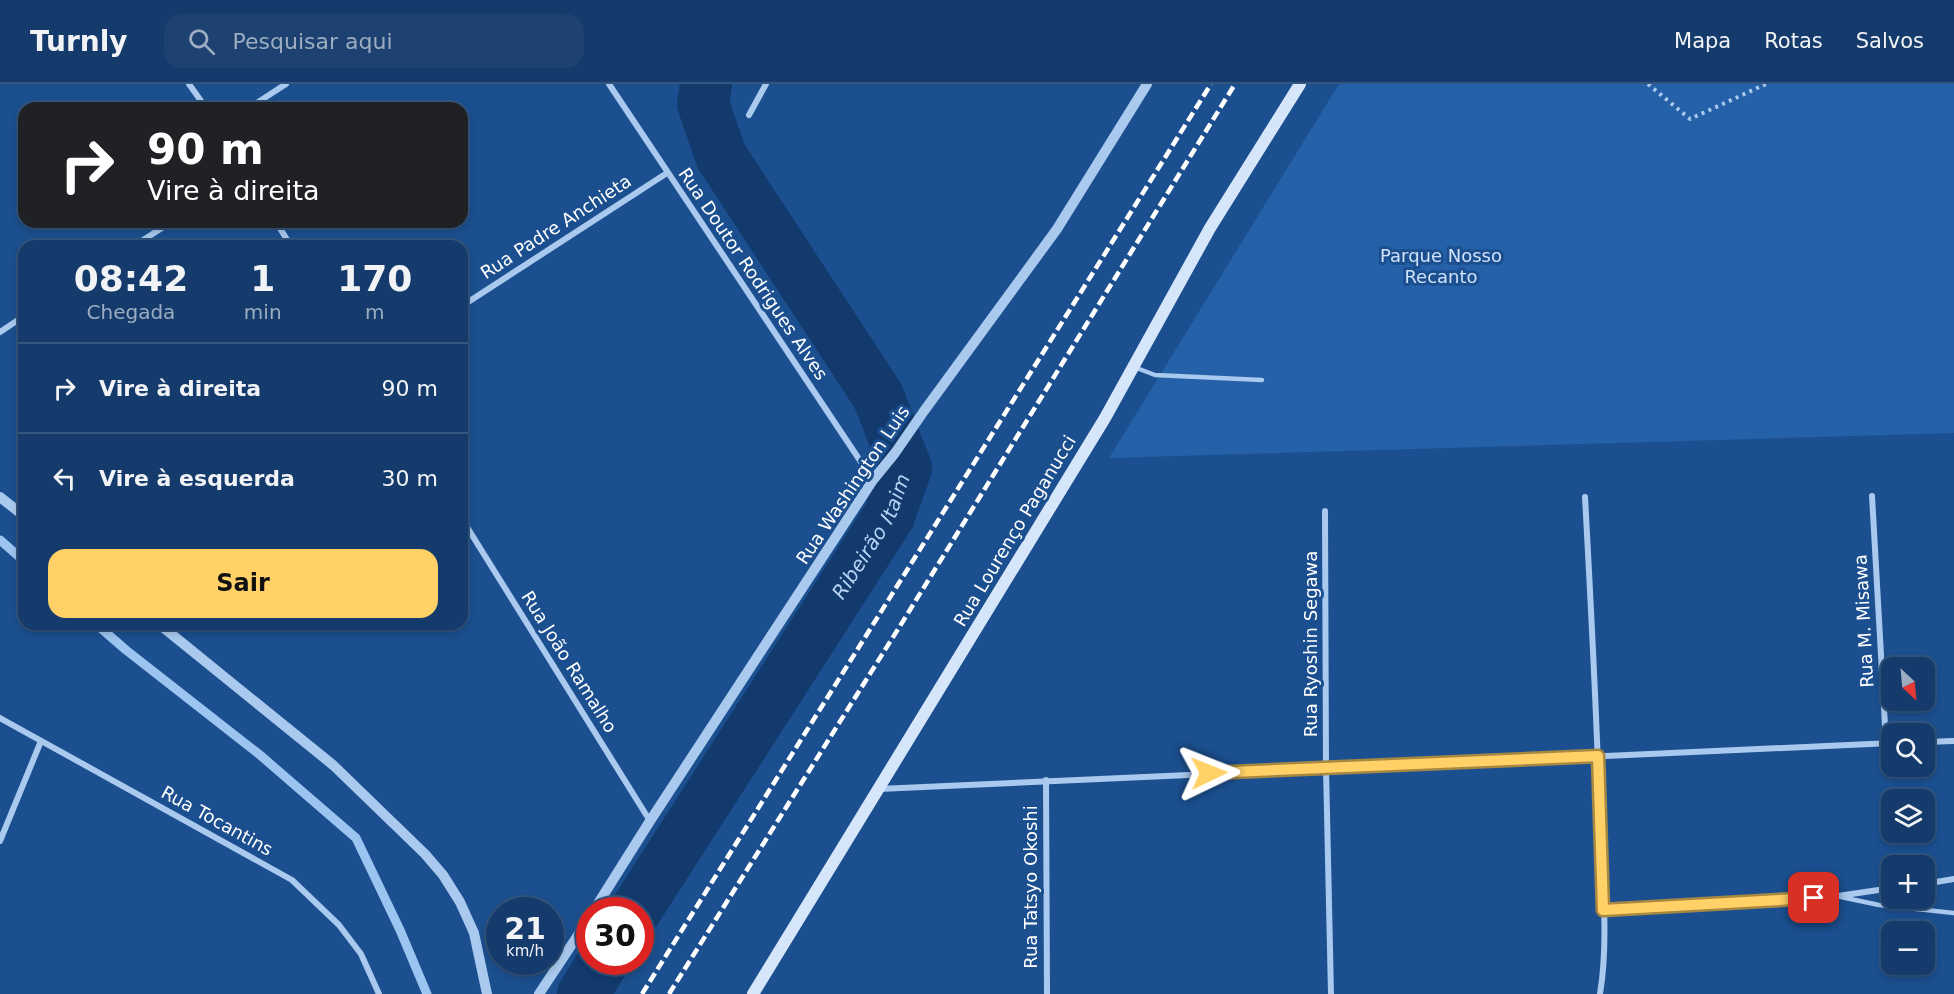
<!DOCTYPE html>
<html lang="pt">
<head>
<meta charset="utf-8">
<style>
  body { margin:0; font-family:"DejaVu Sans",sans-serif; background:#1d4271; color:#f1f3f6; height:100vh; display:flex; flex-direction:column; font-size:22px; white-space:nowrap }
  * { box-sizing:border-box; margin:0 }
  p { font-size:20px; color:#9dadc1 }
  .icon { flex:none; width:33px; height:33px; fill:none; stroke:currentColor; stroke-width:2; stroke-linecap:round; stroke-linejoin:round }
  .map { position:relative; flex:1; overflow:hidden }
  .sheet { position:absolute; left:18px; top:156px; width:450px; height:390px; display:flex; flex-direction:column; background:#143b6b; border-radius:18px; box-shadow:0 3px 9px #0003,0 0 0 2px #33557e }
  .sheet>* { flex:none }
  .top-card { position:absolute; left:18px; top:18px; width:450px; height:126px; border-radius:18px; box-shadow:0 3px 9px #0003,0 0 0 2px #33557e; background:#202124; color:#fff; overflow:hidden }
  .needle { width:39px; rotate:154deg }
  .tools { position:absolute; left:1881px; top:573px; display:grid; gap:12px }
  .tools a { display:grid; place-items:center; width:54px; height:54px; border-radius:12px; background:#143b6b; box-shadow:0 3px 9px #0003,0 0 0 2px #33557e; font-size:30px }
  .speed { position:absolute; left:486px; top:813px; display:flex; gap:12px; font-size:30px; font-weight:700; text-align:center }
  .speed>* { display:grid; place-content:center; width:78px; height:78px; border-radius:50%; background:#143b6b; box-shadow:0 3px 9px #0003,0 0 0 2px #33557e; line-height:1 }
  .speed small { font-size:15px; font-weight:400 }
  .speed .limit { border:9px solid #d22; background:#fff; color:#111 }
  .pin { position:absolute; display:grid; place-items:center; width:51px; height:51px; color:#fff; margin:-26px; border-radius:12px; box-shadow:0 3px 9px #0006 }
  .me { position:absolute; width:66px; margin:-33px; rotate:88deg; stroke-linejoin:round; filter:drop-shadow(0 0 4px #0008) }
  .turn { display:flex; align-items:center; gap:21px; height:126px; padding:0 30px; font-size:27px }
  .turn .icon { width:78px; height:78px; stroke-width:2.5 }
  .turn b { display:block; font-size:42px; line-height:51px }
  .eta { display:flex; justify-content:space-evenly; align-items:center; height:102px; text-align:center }
  .eta b { font-size:36px; font-weight:600; line-height:42px }
  .cta { display:flex; gap:12px; margin-top:auto; padding:12px 30px }
  .cta a { flex:1; height:69px; border-radius:18px; background:#ffd166; color:#111; font-size:24px; font-weight:600; line-height:69px; text-align:center }
  ul { padding:0; list-style:none }
  li { display:flex; align-items:center; gap:18px; height:90px; padding:0 30px; border-top:2px solid #33557e }
  li div { flex:1 }
  li b { display:block; font-size:22px }
  li em { font-style:normal }
  header { display:flex; align-items:center; gap:36px; box-sizing:border-box; height:84px; padding:0 30px; background:#143b6b; border-bottom:2px solid #33557e }
  header strong { font-size:28px }
  nav { display:flex; gap:33px; margin-inline-start:auto; font-size:21px }
  .search { width:420px; height:54px; background:#1d4271; display:flex; align-items:center; gap:15px; box-sizing:border-box; padding:0 21px; border-radius:18px; color:#9dadc1; font-size:22px }
  .map>svg:first-child { display:block }
  .green { fill:#2461a8 }
  .lines { fill:none; stroke-linecap:round; stroke-linejoin:round }
  .stream { stroke:#9cc4f0; stroke-width:9 }
  .river { stroke:#123a6d; stroke-width:52 }
  .path { stroke:#a9c9ee; stroke-width:4; stroke-dasharray:3 4.5; stroke-linecap:butt }
  .service { stroke:#a9c9ee; stroke-width:4.5 }
  .minor { stroke:#a9c9ee; stroke-width:6 }
  .tertiary { stroke:#a9c9ee; stroke-width:10 }
  .secondary { stroke:#d6e6fa; stroke-width:12 }
  .rail { stroke:#fff; stroke-width:4.5; stroke-dasharray:10 4.5; stroke-linecap:butt }
  .route-casing { stroke:#a68842; stroke-width:15 }
  .route { stroke:#ffd166; stroke-width:10 }
  .labels { text-anchor:middle; stroke-width:6; stroke-linejoin:round; paint-order:stroke }
  .street-label { font-size:18px; fill:#fff; stroke:#1b4f8f }
  .park-label { font-size:18px; fill:#cfe3fa; stroke:#1b4f8f }
  .water-label { font-size:20px; font-style:italic; fill:#b5d3f5; stroke:#1b4f8f }
</style>
</head>
<body>
<header>
<strong>Turnly</strong>
<div class="search"><svg class="icon" aria-label="search" viewBox="0 0 24 24"><circle cx="10" cy="10" r="6"/><path d="M15 15l6 6"/></svg>Pesquisar aqui</div>
<nav><a>Mapa</a><a>Rotas</a><a>Salvos</a></nav>
</header>
<div class="map">
<svg width="1954" height="910" viewBox="0 0 1954 910">
  <rect width="100%" height="100%" fill="#1b4f8f"/>
  <path class="green" d="M1339,0H1954V349L1109,374Z"/>
  <g class="lines">
    <g class="stream">
      <path d="M0,456L24,477"/>
      <path d="M96,540L126,566L260,671L356,754L400,846L427,910"/>
    </g>
    <g class="river">
      <path id="s1" d="M636,826L889,432L906,384L878,312L721,72L703,20L706,0"/>
      <path d="M583,910L603,878"/>
    </g>
    <path class="path" d="M1648,0L1690,35L1766,0"/>
    <g class="service">
      <path d="M1134,283L1155,291L1262,296"/>
      <path d="M1841,813L1879,821L1954,829"/>
    </g>
    <g class="minor">
      <path d="M189,0L206,24"/>
      <path d="M609,0L873,396"/>
      <path d="M249,24L286,0"/>
      <path d="M749,31L766,0"/>
      <path d="M276,138L291,162"/>
      <path d="M134,162L171,138"/>
      <path d="M462,222L667,89"/>
      <path d="M0,248L24,232"/>
      <path d="M1872,412L1886,659"/>
      <path d="M1585,413C1591,522 1597,632 1600,741C1602,797 1609,855 1600,910"/>
      <path d="M1325,427L1326,684L1331,910"/>
      <path d="M462,435L650,737"/>
      <path d="M0,634L292,796L339,841L361,870L379,910"/>
      <path d="M1924,658L1954,657"/>
      <path d="M1046,696L1047,910"/>
      <path d="M879,705L1892,659"/>
      <path d="M0,757L41,657"/>
      <path d="M1924,800L1954,795"/>
      <path d="M1603,826L1838,812L1892,804"/>
    </g>
    <g class="tertiary">
      <path d="M0,413L24,432"/>
      <path d="M159,540L333,681L425,770L443,791L460,818L474,849L487,910"/>
      <path d="M594,826L650,737L873,396L895,369L924,327L1057,145L1147,0"/>
      <path d="M539,910L590,833"/>
    </g>
    <path class="secondary" d="M753,910L1105,334L1210,144L1300,0"/>
    <g class="rail">
      <path d="M642,910L1211,0"/>
      <path d="M669,910L900,542L1235,0"/>
    </g>
  </g>
  <g class="lines">
    <g class="route-casing">
      <path id="route" d="M1209,689L1598,672L1603,826L1814,814"/>
    </g>
    <use href="#route" class="route"/>
  </g>
  <g class="labels">
    <g class="street-label">
      <text transform="translate(556 143) rotate(-33)" y="6">Rua Padre Anchieta</text>
      <text transform="translate(753 190) rotate(56)" y="6">Rua Doutor Rodrigues Alves</text>
      <text transform="translate(853 401) rotate(-56)" y="6">Rua Washington Luis</text>
      <text transform="translate(1015 447) rotate(-59)" y="6">Rua Lourenço Paganucci</text>
      <text transform="translate(1864 537) rotate(-93)" y="6">Rua M. Misawa</text>
      <text transform="translate(1311 560) rotate(-90)" y="6">Rua Ryoshin Segawa</text>
      <text transform="translate(569 578) rotate(58)" y="6">Rua João Ramalho</text>
      <text transform="translate(217 737) rotate(29)" y="6">Rua Tocantins</text>
      <text transform="translate(1031 803) rotate(-90)" y="6">Rua Tatsyo Okoshi</text>
    </g>
    <g class="park-label">
      <text x="1441" y="178">Parque Nosso<tspan x="1441" dy="21">Recanto</tspan></text>
    </g>
    <g class="water-label">
      <text dy="7" stroke="none"><textPath href="#s1" startOffset="442">Ribeirão Itaim</textPath></text>
    </g>
  </g>
</svg>
<div class="tools">
<a><svg class="needle" viewBox="-14 -14 28 28"><path d="M0-13l5 13h-10z" fill="#e53935"/><path d="M0 13l5-13h-10z" fill="#9dadc1"/></svg></a>
<a><svg class="icon" aria-label="search" viewBox="0 0 24 24"><circle cx="10" cy="10" r="6"/><path d="M15 15l6 6"/></svg></a>
<a><svg class="icon" aria-label="layers" viewBox="0 0 24 24"><path d="M12 4l9 5-9 5-9-5zM3 14l9 5 9-5"/></svg></a>
<a>+</a>
<a>−</a>
</div>
<div class="speed"><div>21<small>km/h</small></div><div class="limit">30</div></div>
<div class="pin" style="left:1814px;top:814px;background:#d93025"><svg class="icon" aria-label="arrive" viewBox="0 0 24 24"><path d="M6 21V4h12l-3 4 3 4H6"/></svg></div>
<svg class="me" style="left:1209px;top:689px" viewBox="-20 -20 40 40"><path d="M0-17L14 15 0 8-14 15z" fill="#ffd166" stroke="#fff" stroke-width="4"/></svg>
<div class="top-card">
<div class="turn"><svg class="icon" aria-label="right" viewBox="0 0 24 24"><path d="M7 20v-9h11M14 6l5 5-5 5"/></svg><div><b>90 m</b>Vire à direita</div></div>
</div>
<section class="sheet">
<div class="eta">
<div><b>08:42</b><p>Chegada</p></div>
<div><b>1</b><p>min</p></div>
<div><b>170</b><p>m</p></div>
</div>
<ul>
<li><svg class="icon" aria-label="right" viewBox="0 0 24 24"><path d="M7 20v-9h11M14 6l5 5-5 5"/></svg><div><b>Vire à direita</b></div><em>90 m</em></li>
<li><svg class="icon" aria-label="left" viewBox="0 0 24 24"><path d="M17 20v-9H6M10 6l-5 5 5 5"/></svg><div><b>Vire à esquerda</b></div><em>30 m</em></li>
</ul>
<div class="cta"><a>Sair</a></div>
</section>
</div>
</body>
</html>
